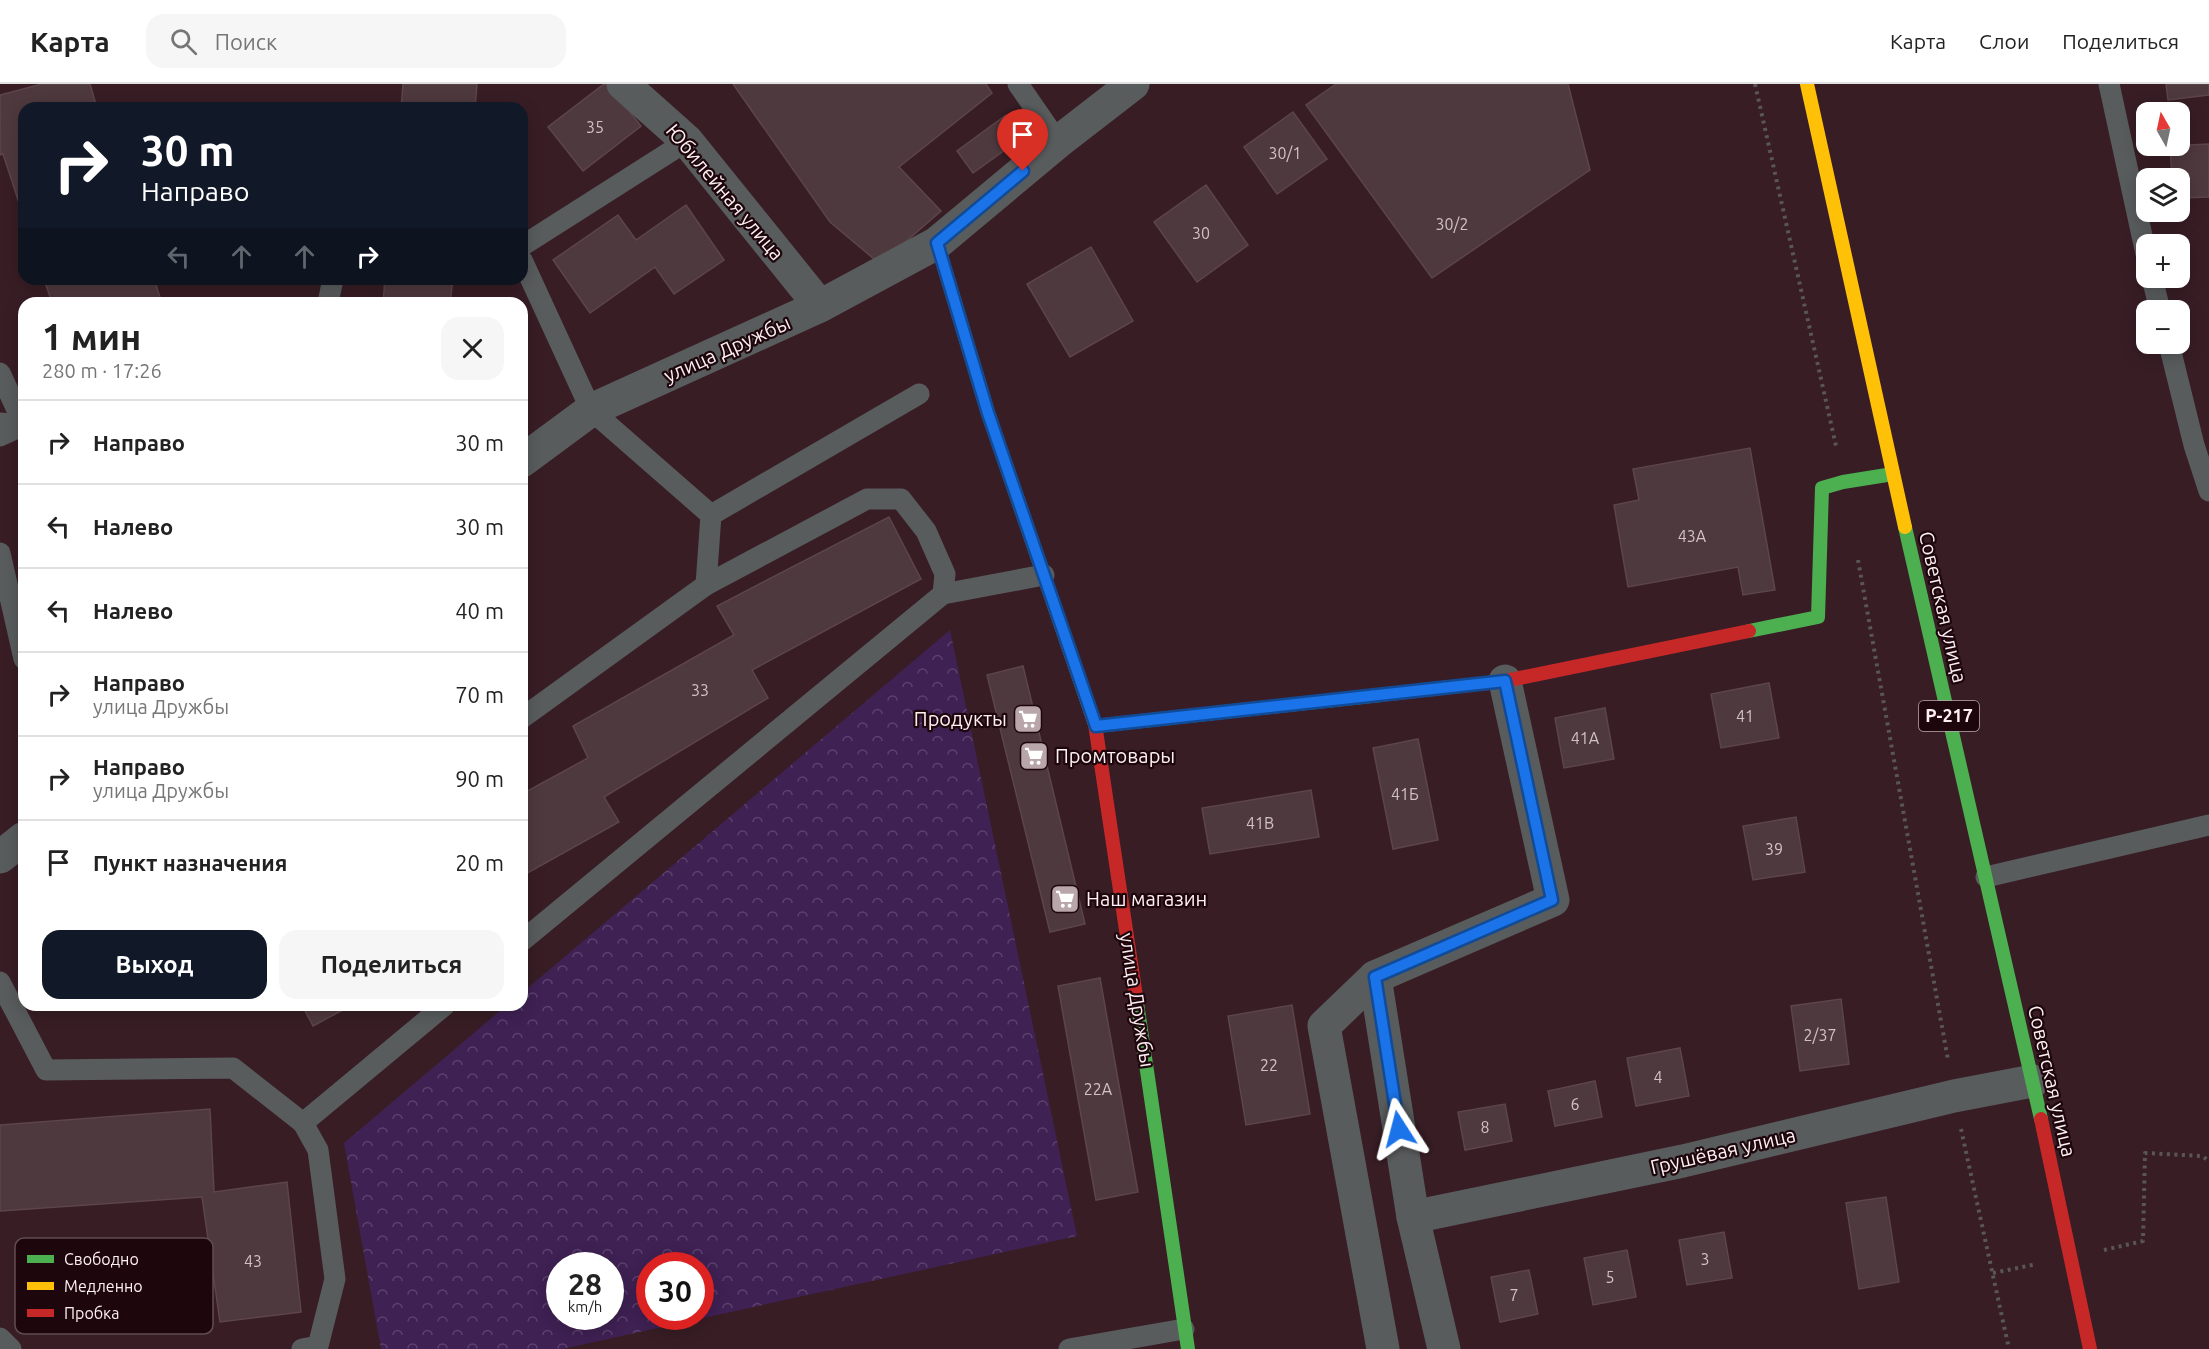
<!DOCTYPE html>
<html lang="ru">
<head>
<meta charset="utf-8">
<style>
  body { margin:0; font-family:Ubuntu,sans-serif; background:#f6f6f6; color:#222; height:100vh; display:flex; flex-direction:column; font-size:22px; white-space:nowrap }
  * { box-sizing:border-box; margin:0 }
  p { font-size:20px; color:#767676 }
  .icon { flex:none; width:33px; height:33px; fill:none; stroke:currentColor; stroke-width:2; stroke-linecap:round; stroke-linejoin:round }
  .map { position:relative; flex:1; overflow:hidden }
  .side { position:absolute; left:18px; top:213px; width:510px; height:714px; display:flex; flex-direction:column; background:#fff; border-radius:18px; box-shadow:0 3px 15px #0003 }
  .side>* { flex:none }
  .hud { position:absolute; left:18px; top:18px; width:510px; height:183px; border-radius:18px; box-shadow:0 3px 15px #0003; background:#111827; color:#fff; overflow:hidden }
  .needle { width:39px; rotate:351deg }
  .tools { position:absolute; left:2136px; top:18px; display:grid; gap:12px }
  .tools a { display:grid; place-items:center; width:54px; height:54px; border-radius:12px; background:#fff; box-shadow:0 3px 15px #0003; font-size:30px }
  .speed { position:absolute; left:546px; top:1168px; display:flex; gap:12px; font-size:30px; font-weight:700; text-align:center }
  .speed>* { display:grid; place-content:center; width:78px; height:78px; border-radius:50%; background:#fff; box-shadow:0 3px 15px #0003; line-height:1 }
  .speed small { font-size:15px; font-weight:400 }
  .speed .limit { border:9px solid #d22; background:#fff; color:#111 }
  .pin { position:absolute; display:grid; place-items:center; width:51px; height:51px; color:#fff; margin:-62px -26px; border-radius:50% 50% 50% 0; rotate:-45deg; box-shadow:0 0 6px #0007 }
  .pin .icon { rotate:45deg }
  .me { position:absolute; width:66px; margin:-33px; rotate:351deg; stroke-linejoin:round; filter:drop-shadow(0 0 4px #0008) }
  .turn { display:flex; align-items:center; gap:21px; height:126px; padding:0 24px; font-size:27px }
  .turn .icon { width:78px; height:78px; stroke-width:2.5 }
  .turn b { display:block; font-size:42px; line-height:51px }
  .lanes { display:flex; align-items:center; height:57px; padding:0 24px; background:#0003; justify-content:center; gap:30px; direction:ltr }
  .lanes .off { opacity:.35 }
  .round { display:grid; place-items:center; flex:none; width:63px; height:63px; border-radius:18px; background:#f6f6f6 }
  .overview { display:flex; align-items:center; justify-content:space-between; height:102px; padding:0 24px }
  h1 { font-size:36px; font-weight:700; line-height:45px }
  .action { display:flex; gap:12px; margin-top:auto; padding:12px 24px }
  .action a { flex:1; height:69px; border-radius:18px; background:#111827; color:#fff; font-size:24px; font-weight:700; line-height:69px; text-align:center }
  .action a+a { background:#f6f6f6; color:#222 }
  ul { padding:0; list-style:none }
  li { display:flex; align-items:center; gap:18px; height:84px; padding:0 24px; border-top:2px solid #e0e0e0 }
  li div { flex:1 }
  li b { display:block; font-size:22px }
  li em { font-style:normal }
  header { display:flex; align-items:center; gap:36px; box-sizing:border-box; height:84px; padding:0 30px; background:#fff; border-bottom:2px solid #e0e0e0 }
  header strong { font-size:28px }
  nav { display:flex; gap:33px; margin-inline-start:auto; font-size:21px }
  .search { width:420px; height:54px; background:#f6f6f6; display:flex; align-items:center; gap:15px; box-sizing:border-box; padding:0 21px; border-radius:18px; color:#767676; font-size:22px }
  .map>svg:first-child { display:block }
  .park { fill:url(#park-crowns); fill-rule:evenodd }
  .building { fill:#4e393e; stroke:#5c454b; stroke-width:1.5 }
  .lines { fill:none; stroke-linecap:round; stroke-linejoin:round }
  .path { stroke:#595657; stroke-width:4; stroke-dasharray:3 4.5; stroke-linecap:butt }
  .lane { stroke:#595c5d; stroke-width:21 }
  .street { stroke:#595c5d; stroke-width:33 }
  .fast { stroke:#4caf50; stroke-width:14 }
  .slow { stroke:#ffc107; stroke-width:14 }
  .jam { stroke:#c62828; stroke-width:14 }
  .route-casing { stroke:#114b97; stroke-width:15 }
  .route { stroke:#1a73e8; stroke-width:10 }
  .labels { text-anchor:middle; stroke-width:4.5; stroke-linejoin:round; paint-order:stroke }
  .number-label { font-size:16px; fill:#d1c2c5 }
  .shield { fill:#1d070d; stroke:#baa9ad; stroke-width:1.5 }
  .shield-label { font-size:18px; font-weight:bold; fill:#fdeff2 }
  .street-label { font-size:20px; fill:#fdeff2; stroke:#1d070d }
  .poi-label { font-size:20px; fill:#fdeff2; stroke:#1d070d; text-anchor:start }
  .key { fill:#1d070d; stroke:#604d52; stroke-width:1.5 }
  .key-label { font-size:16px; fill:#fdeff2 }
</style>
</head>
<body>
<header>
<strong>Карта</strong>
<div class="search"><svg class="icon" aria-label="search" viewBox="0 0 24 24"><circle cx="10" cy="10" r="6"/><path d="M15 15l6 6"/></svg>Поиск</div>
<nav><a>Карта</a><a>Слои</a><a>Поделиться</a></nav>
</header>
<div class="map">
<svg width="2209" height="1265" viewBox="0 0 2209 1265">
  <defs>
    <pattern id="park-crowns" width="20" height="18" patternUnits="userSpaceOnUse" patternTransform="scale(1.5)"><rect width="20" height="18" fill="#3f2154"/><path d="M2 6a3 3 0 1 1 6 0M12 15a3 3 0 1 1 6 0" fill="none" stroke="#5c426d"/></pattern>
  </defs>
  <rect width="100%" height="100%" fill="#381d25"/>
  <path class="park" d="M950,546L1077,1152L562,1265H381L344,1059L507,921H522V909ZM560,1182H610V1233H560ZM650,1182H700V1233H650Z"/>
  <g class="building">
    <path d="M42,0H90L97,24H24V134L3,70L0,71V11Z"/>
    <path d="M403,0H477L475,24H401Z"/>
    <path d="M604,0H608L641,42L583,87L548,43Z"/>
    <path d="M733,0H986L992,9L899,83L941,127L880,180L830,138Z"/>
    <path d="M1336,0H1568L1590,86L1432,194L1306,21Z"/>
    <path d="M2166,0H2209V11L2168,16Z"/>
    <path d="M1293,28L1327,75L1277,110L1244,63Z"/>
    <path d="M1006,31L1023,53L973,89L957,67Z"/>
    <path d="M2209,60V113L2180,114V94H2172L2170,62Z"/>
    <path d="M1206,101L1248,161L1197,198L1154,138Z"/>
    <path d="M686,121L724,176L674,210L655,183L590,229L553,176L618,131L636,156Z"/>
    <path d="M1091,163L1133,237L1070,273L1027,200Z"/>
    <path d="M44,195H154L162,219H52Z"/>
    <path d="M385,195H453L450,219H383Z"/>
    <path d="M1750,364L1775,506L1743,511L1738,483L1628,503L1614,421L1639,416L1633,385Z"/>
    <path d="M889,433L921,495L752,586L768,614L604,713L619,738L522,792V710L588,674L573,642L734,551L717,522Z"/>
    <path d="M1023,582L1085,840L1050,848L987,591Z"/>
    <path d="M1769,599L1779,654L1721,664L1711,610Z"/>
    <path d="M1605,624L1614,675L1564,684L1555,634Z"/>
    <path d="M1418,655L1438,756L1393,765L1373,664Z"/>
    <path d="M1311,706L1319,753L1210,770L1202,724Z"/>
    <path d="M1796,733L1805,788L1753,796L1743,742Z"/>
    <path d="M1100,894L1138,1108L1096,1116L1058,902Z"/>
    <path d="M1841,915L1849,980L1800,987L1791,922Z"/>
    <path d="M302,921H352L313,942Z"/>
    <path d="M1292,921L1310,1030L1246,1041L1228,932Z"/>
    <path d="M1680,964L1689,1012L1636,1022L1627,974Z"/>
    <path d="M1595,997L1602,1033L1555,1042L1548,1007Z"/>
    <path d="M1505,1020L1512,1057L1465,1066L1458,1028Z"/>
    <path d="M210,1025L214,1108L287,1098L301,1228L220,1238L202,1113L0,1127V1041Z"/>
    <path d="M1886,1113L1899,1198L1859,1205L1846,1119Z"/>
    <path d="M1724,1148L1732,1194L1687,1201L1679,1156Z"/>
    <path d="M1627,1166L1636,1213L1593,1221L1584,1174Z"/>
    <path d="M1529,1186L1538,1230L1500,1238L1491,1193Z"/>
  </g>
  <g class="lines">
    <g class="path">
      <path d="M1755,0L1836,362"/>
      <path d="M1858,476L1948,976"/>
      <path d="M1961,1045L2009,1265"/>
      <path d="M2104,1166L2143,1157L2145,1069L2202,1072L2209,1077"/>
      <path d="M1993,1189L2037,1180"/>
    </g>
    <g class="lane">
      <path d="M1018,0L1058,58"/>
      <path d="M2109,0L2146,170"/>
      <path d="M522,162L687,57"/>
      <path d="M522,176L591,326L711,431L706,501L522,634"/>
      <path d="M2152,194L2160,226"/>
      <path d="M328,219L333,195"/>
      <path d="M2169,260L2194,361L2209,407"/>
      <path d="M0,289L24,341"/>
      <path d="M0,339L24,341L0,352"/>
      <path d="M711,431L919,310"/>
      <path d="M0,469L24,575"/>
      <path d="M706,501L867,415H901L926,447L945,490L943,510"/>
      <path d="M1986,793L2209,741"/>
      <path d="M522,857L943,510L1044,491"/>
      <path d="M0,898L46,986L233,984L303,1039L445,921"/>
      <path d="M0,1254L11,1265"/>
      <path d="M302,1265L318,1262L335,1195L318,1066L303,1039"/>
      <path d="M1069,1265L1184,1245"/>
    </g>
    <g class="street">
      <path d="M623,0L687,57L820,222"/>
      <path d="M522,377L591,326L820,222L937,159L1058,58L1133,0"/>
      <path d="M0,773L24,754"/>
      <path d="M1375,893L1324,942L1383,1265"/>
      <path d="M1413,1133L1683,1077L1954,1012L2033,997"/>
      <path d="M1444,1265L1413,1133L1375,893L1553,816L1505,597"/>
    </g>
    <g class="fast">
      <path d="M1905,443L2041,1035"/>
      <path d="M1749,547L1818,533L1822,404L1843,398L1893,390"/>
      <path d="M1096,642L1380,611"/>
      <path d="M1137,919L1188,1265"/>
    </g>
    <g class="slow">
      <path d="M1807,0L1905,443"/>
      <path d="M937,159L988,329L1095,640"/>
    </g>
    <g class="jam">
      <path d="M1380,611L1505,597L1749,547"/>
      <path d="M1095,640L1137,919"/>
      <path d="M2041,1035L2090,1265"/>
    </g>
  </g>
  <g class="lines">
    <g class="route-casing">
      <path id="route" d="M1023,87L937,159L988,329L1096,642L1505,597L1552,816L1375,893L1399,1045"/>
    </g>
    <use href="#route" class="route"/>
  </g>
  <defs>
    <g id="supermarket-square" transform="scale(1.5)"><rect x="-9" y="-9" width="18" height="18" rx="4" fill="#b8a6aa" stroke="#1d070d"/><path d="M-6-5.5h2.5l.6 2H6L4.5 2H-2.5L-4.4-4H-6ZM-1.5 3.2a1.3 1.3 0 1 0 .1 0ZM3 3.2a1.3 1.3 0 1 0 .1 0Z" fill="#fff"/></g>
  </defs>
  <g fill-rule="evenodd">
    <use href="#supermarket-square" x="1028" y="635"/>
    <use href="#supermarket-square" x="1034" y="672"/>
    <use href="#supermarket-square" x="1065" y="815"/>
  </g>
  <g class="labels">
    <g class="number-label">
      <text x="595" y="49">35</text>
      <text x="1285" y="75">30/1</text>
      <text x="1452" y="146">30/2</text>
      <text x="1201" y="155">30</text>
      <text x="1692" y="458">43А</text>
      <text x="700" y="612">33</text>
      <text x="1745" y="638">41</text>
      <text x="1585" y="660">41А</text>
      <text x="1405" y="716">41Б</text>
      <text x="1260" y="745">41В</text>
      <text x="1774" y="771">39</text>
      <text x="1820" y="957">2/37</text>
      <text x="1269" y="987">22</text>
      <text x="1658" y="999">4</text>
      <text x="1098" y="1011">22А</text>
      <text x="1575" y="1026">6</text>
      <text x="1485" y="1049">8</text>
      <text x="1705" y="1181">3</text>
      <text x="253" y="1183">43</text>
      <text x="1610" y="1199">5</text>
      <text x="1514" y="1217">7</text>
    </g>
    <rect class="shield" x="1919" y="617" width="60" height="30" rx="4.5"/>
    <g class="shield-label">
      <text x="1949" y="638">Р-217</text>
    </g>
    <g class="street-label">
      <text transform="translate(725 108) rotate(50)" y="7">Юбилейная улица</text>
      <text transform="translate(727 265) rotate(-24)" y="7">улица Дружбы</text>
      <text transform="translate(1943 523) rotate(77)" y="7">Советская улица</text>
      <text transform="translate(1137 916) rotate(81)" y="7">улица Дружбы</text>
      <text transform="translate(2052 997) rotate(77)" y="7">Советская улица</text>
      <text transform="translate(1723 1067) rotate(-13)" y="7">Грушёвая улица</text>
    </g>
    <g class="poi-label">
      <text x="1007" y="642" text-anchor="end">Продукты</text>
      <text x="1055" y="679">Промтовары</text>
      <text x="1086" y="822">Наш магазин</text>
    </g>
  </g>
  <rect x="15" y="1154" width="198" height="96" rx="9" class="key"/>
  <rect x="27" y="1171" width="27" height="8" fill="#4caf50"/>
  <rect x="27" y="1198" width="27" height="8" fill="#ffc107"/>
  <rect x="27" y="1225" width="27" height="8" fill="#c62828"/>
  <g class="key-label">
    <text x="64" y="1181">Свободно</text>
    <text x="64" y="1208">Медленно</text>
    <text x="64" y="1235">Пробка</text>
  </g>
</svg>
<div class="tools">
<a><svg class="needle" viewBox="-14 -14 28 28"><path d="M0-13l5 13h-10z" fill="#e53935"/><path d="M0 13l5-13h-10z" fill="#767676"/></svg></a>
<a><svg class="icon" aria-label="layers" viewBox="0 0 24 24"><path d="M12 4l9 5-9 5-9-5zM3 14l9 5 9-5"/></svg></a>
<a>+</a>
<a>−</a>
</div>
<div class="speed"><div>28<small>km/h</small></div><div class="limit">30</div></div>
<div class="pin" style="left:1023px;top:87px;background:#d93025"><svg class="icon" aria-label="arrive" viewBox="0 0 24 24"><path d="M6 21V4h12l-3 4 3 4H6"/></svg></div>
<svg class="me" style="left:1399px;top:1045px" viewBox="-20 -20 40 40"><path d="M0-17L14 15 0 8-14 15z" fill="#1a73e8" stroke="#fff" stroke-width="4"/></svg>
<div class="hud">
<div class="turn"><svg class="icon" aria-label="right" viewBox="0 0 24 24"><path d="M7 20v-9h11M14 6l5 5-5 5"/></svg><div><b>30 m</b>Направо</div></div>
<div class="lanes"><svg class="icon off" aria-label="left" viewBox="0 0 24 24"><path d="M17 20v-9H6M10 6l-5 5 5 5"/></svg><svg class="icon off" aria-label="ahead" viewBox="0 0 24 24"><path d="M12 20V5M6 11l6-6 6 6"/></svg><svg class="icon off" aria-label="ahead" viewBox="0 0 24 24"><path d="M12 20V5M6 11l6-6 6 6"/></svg><svg class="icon" aria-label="right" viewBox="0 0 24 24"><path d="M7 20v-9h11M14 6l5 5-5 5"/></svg></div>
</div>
<section class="side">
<div class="overview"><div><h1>1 мин</h1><p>280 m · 17:26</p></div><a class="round"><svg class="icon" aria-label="close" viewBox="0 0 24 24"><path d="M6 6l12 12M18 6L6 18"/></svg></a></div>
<ul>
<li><svg class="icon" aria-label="right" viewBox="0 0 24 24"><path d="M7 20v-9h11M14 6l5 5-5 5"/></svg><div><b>Направо</b></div><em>30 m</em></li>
<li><svg class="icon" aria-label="left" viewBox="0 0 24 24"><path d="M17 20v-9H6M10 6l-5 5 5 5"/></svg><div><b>Налево</b></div><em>30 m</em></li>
<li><svg class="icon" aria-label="left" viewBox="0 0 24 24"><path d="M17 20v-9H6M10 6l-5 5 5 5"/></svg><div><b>Налево</b></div><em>40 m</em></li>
<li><svg class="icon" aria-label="right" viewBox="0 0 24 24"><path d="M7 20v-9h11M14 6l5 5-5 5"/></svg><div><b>Направо</b><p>улица Дружбы</p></div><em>70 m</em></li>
<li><svg class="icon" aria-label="right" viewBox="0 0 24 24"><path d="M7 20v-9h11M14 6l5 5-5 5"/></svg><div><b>Направо</b><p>улица Дружбы</p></div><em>90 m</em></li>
<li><svg class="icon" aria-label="arrive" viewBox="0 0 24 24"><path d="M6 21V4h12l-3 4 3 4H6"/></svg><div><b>Пункт назначения</b></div><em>20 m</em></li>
</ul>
<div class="action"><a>Выход</a><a>Поделиться</a></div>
</section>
</div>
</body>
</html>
